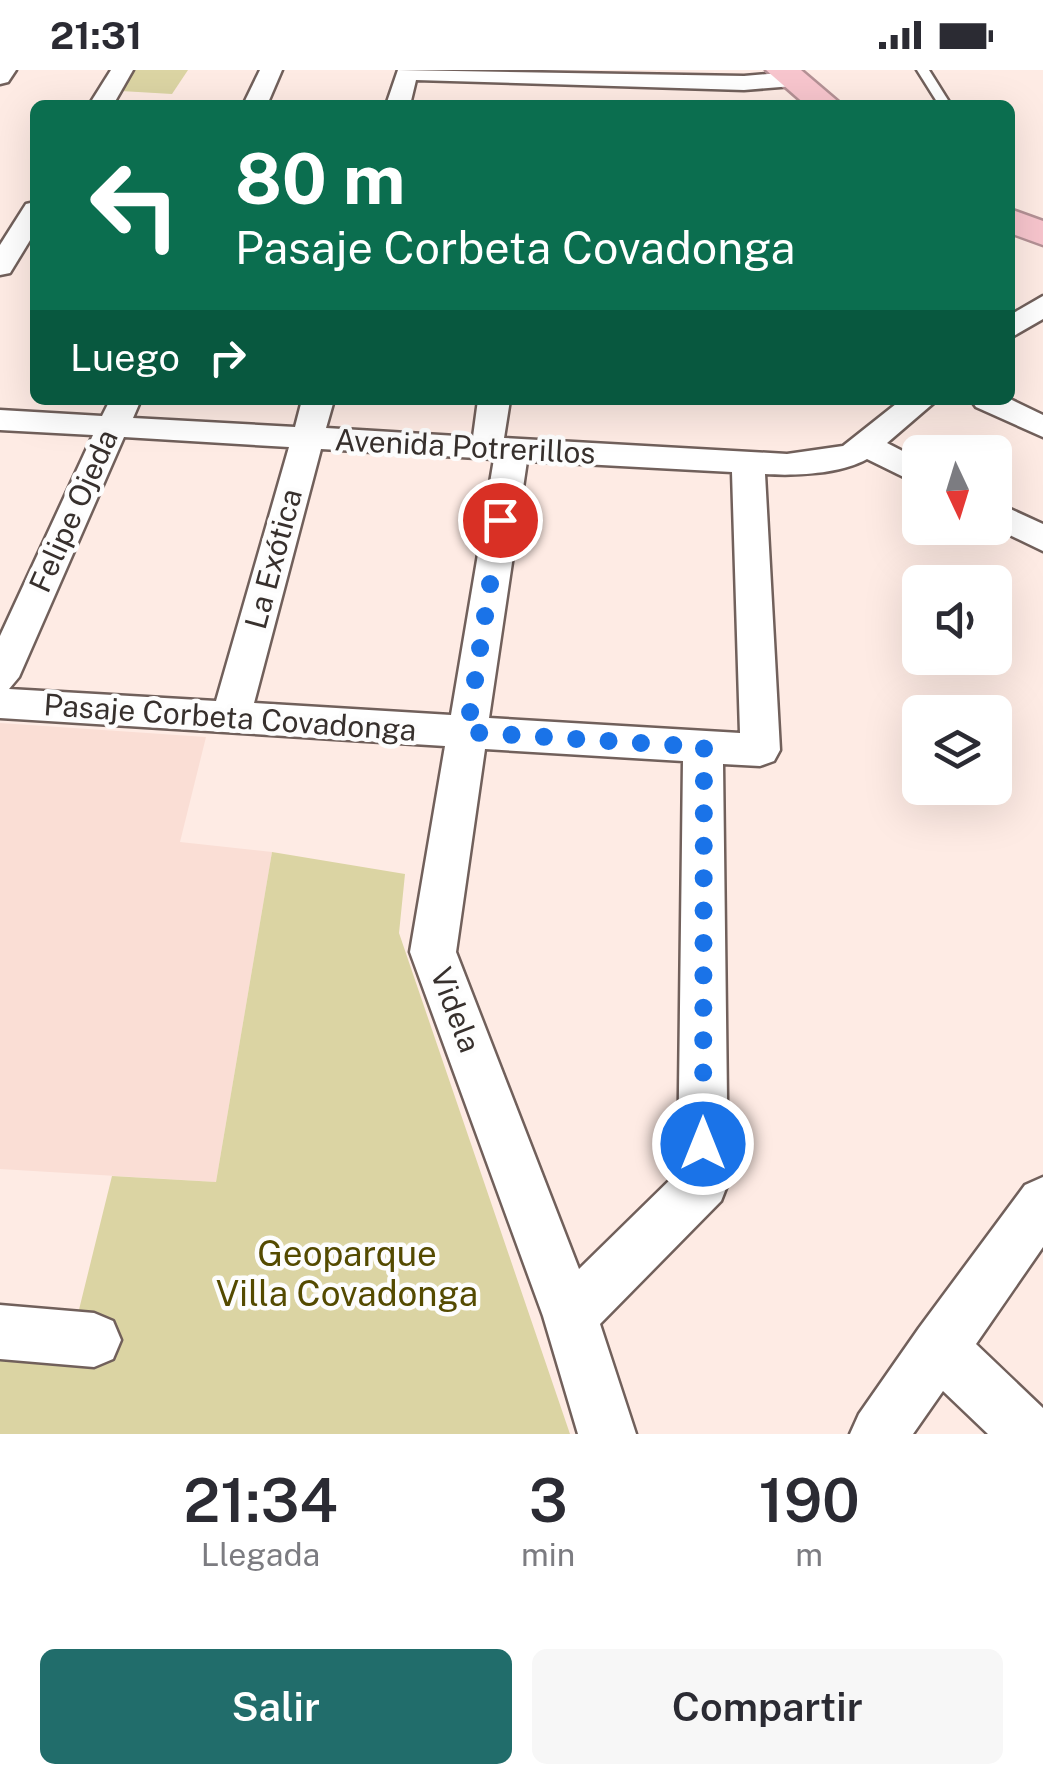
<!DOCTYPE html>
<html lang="es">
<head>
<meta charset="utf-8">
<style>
  body { margin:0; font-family:"Public Sans",sans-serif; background:#f7f7f7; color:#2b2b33; height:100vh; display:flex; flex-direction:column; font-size:38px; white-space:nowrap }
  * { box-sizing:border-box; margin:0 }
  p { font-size:32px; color:#7c7c81 }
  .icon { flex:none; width:55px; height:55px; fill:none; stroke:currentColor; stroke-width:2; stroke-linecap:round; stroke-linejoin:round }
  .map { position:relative; height:1364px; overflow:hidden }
  .sheet { display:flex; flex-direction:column; background:#fff; flex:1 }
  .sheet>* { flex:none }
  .banner { position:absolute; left:30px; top:30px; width:985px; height:305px; border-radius:15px; box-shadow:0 10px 40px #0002; background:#0b6e4f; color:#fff; overflow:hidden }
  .needle { width:65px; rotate:176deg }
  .controls { position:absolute; left:902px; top:365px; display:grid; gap:20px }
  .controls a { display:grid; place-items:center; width:110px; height:110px; border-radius:15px; background:#fff; box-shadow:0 10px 40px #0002; font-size:50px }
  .pin { position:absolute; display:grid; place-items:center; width:85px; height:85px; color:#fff; margin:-42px; border:5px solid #fff; border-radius:50%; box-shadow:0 2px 10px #0007 }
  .me { position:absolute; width:110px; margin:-55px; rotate:0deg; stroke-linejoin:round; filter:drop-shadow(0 0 8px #0008) }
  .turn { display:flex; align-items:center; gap:35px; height:210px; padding:0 40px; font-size:45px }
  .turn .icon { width:130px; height:130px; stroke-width:2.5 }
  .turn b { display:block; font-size:70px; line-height:85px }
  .then { display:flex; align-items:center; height:95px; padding:0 40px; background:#0003; gap:20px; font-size:38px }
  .eta { display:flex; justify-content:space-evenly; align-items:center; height:170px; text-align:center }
  .eta b { font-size:60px; font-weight:600; line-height:70px }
  .button { display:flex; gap:20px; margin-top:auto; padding:20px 40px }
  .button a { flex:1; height:115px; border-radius:15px; background:#216d6b; color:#fff; font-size:40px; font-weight:600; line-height:115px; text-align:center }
  .button a+a { background:#f7f7f7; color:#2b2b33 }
  .status { display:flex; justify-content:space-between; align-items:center; height:70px; padding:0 50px; background:#fff; direction:ltr }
  .status svg { height:28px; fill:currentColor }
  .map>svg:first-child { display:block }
  .built { fill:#faded5 }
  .green { fill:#dbd4a3 }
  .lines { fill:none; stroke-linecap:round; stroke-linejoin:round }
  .lane-casing { stroke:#71605b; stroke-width:5 }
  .street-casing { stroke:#71605b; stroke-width:5 }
  .highway-casing { stroke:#b49195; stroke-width:5 }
  .lane { fill:#fff; fill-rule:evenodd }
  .street { fill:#fff; fill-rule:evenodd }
  .highway { fill:#f7c5cd; fill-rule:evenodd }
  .route { stroke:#1a73e8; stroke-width:18; stroke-dasharray:0 32.4 }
  .labels { text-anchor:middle; stroke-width:9; stroke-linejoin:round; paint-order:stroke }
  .street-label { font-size:30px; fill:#37302d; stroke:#fdfdfd }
  .near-park-label { font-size:35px; fill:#544a00; stroke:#fdfdfd }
</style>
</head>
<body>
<div class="status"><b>21:31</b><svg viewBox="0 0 49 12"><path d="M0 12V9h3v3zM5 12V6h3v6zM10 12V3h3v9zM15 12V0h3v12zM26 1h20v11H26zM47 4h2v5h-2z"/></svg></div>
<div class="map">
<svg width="1043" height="1364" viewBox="0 0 1043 1364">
  <rect width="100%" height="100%" fill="#feebe4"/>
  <path class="built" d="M0,653L206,667L180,772L272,782L216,1112L0,1099Z"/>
  <g class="green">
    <path d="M131,0H188L172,24L121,21Z"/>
    <path d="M272,782L405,804L399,863L570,1364H0V1266L71,1272L112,1106L216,1112Z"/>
  </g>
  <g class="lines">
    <g class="lane-casing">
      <path id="lane" d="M917,0H929L951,35H939Z"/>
    </g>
    <g class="street-casing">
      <g id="street">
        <path d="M0,0H16L8,12L0,14Z"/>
        <path d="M111,0H133L113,35H89Z"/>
        <path d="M260,0H282L267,35H243Z"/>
        <path d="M398,0L744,6L793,2L804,9L793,16L744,20L416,10L410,35H386Z"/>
        <path d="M35,132V162L10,203L0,205V175L26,134Z"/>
        <path d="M1043,226V249L1010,268V245Z"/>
        <path d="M1010,329L1043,345V367L976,337L971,330Z"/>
        <path d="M110,330H136L139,334L133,348L295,357L302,330H334L326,358L473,367L478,330H510L504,368L787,384L843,376L901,330H937L887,373L920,390V415L867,389C840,404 795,406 765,404L780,680L774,691L760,696L723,694L728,1113L721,1131L600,1254L636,1364H578L543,1246L410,882L445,676L0,648V566L93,365L0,360V340L102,346ZM124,367L289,377L216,631L9,619L19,607ZM321,379L494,389L451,645L254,633ZM527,391L732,402L740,663L489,648ZM485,679L683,691L678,1102L579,1199L456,882Z"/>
        <path d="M995,432L1043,454V481L995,458Z"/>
        <path d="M1043,1107V1177L976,1274L1043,1338V1364H988L943,1321L913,1364H850L859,1344L919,1258L1025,1115Z"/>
        <path d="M0,1235L94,1243L113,1251L121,1270L113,1289L94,1297L0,1289Z"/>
      </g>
    </g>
    <g class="highway-casing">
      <g id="highway">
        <path d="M766,0H801L842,35H806Z"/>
        <path d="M1010,139L1043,151V175L1010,163Z"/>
      </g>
    </g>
    <use href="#lane" class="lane"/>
    <use href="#street" class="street"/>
    <use href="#highway" class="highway"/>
  </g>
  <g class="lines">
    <path class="route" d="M500,450L467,662L704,677L703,1074"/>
  </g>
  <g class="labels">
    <g class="street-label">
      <text transform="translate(465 377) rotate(3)" y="10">Avenida Potrerillos</text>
      <text transform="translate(74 441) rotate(-66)" y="10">Felipe Ojeda</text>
      <text transform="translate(274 489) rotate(-75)" y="10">La Exótica</text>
      <text transform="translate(230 648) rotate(4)" y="10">Pasaje Corbeta Covadonga</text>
      <text transform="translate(455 940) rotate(69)" y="10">Videla</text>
    </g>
    <g class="near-park-label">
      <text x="347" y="1196">Geoparque<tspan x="347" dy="40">Villa Covadonga</tspan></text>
    </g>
  </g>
</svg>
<div class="controls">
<a><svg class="needle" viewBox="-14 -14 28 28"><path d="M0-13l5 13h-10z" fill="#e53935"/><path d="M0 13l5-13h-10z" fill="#7c7c81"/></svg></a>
<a><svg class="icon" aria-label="sound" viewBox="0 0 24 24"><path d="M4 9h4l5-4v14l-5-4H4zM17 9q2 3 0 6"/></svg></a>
<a><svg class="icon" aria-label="layers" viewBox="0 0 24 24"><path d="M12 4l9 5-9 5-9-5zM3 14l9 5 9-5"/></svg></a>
</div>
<div class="pin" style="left:500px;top:450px;background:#d93025"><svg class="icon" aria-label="arrive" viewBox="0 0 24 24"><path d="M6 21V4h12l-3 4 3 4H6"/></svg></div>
<svg class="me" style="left:703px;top:1074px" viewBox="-20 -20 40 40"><circle r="17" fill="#1a73e8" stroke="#fff" stroke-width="3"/><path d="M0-11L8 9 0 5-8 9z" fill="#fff"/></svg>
<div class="banner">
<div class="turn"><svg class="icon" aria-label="left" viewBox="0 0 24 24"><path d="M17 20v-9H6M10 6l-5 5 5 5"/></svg><div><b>80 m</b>Pasaje Corbeta Covadonga</div></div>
<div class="then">Luego<svg class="icon" aria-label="right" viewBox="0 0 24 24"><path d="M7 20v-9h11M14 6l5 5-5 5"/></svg></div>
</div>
</div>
<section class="sheet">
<div class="eta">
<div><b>21:34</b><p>Llegada</p></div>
<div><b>3</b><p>min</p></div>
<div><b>190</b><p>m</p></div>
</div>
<div class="button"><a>Salir</a><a>Compartir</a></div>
</section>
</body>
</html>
